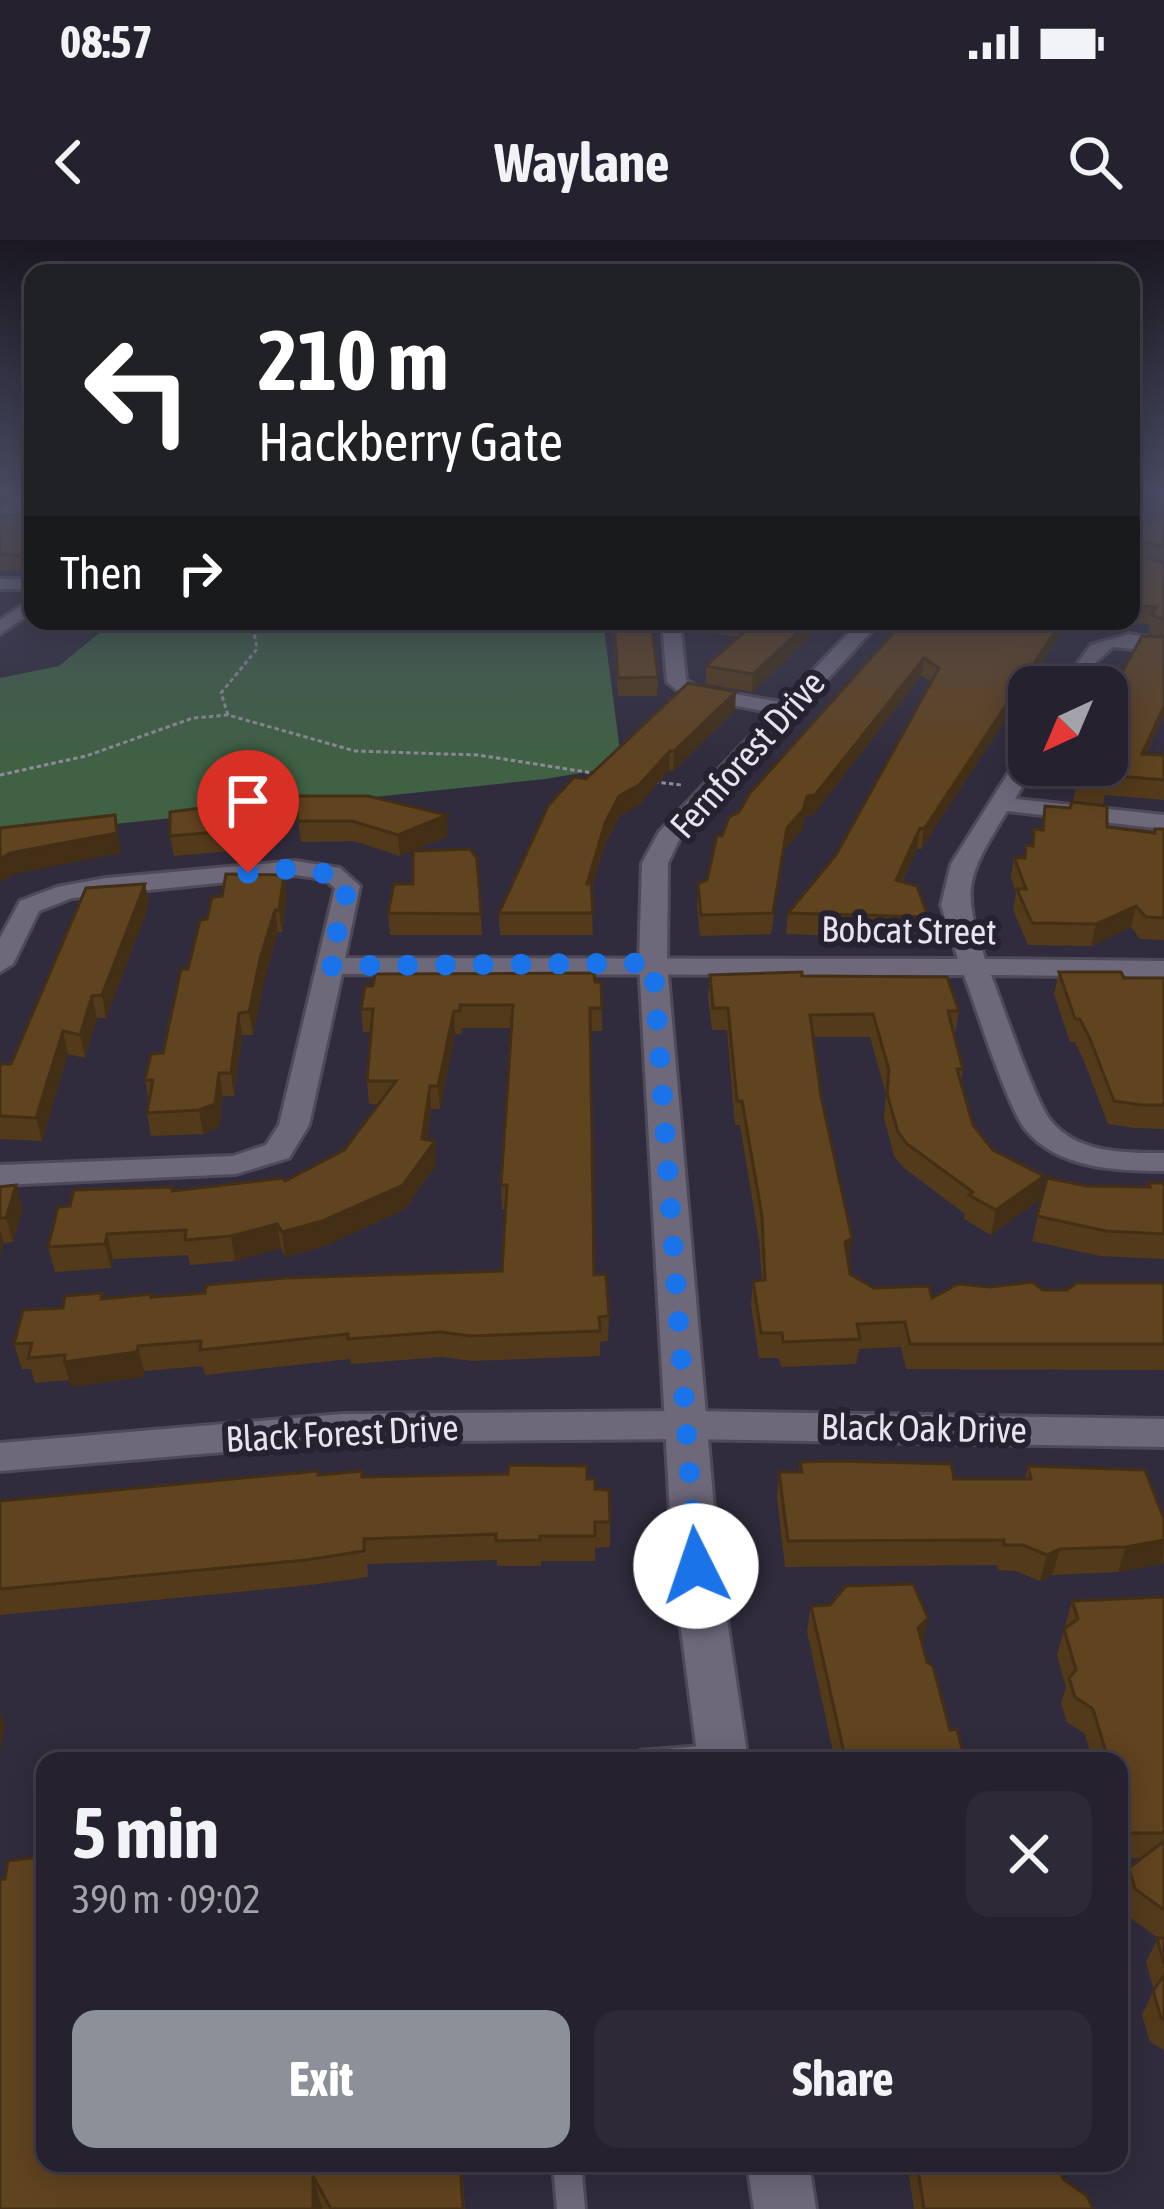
<!DOCTYPE html>
<html lang="en">
<head>
<meta charset="utf-8">
<style>
  body { margin:0; font-family:"Asap Condensed",sans-serif; background:#2d2936; color:#f1f3f6; height:100vh; display:flex; flex-direction:column; font-size:45px; white-space:nowrap }
  * { box-sizing:border-box; margin:0 }
  p { font-size:39px; color:#a3a3aa }
  .icon { flex:none; width:66px; height:66px; fill:none; stroke:currentColor; stroke-width:2; stroke-linecap:round; stroke-linejoin:round }
  .map { position:relative; flex:1; overflow:hidden }
  .panel { position:absolute; left:36px; top:1512px; width:1092px; height:420px; display:flex; flex-direction:column; background:#25212e; border-radius:24px; box-shadow:0 6px 30px #0003,0 0 0 3px #423e4a }
  .panel>* { flex:none }
  .hud { position:absolute; left:24px; top:24px; width:1116px; height:366px; border-radius:24px; box-shadow:0 6px 30px #0003,0 0 0 3px #423e4a; background:#202124; color:#fff; overflow:hidden }
  .needle { width:78px; rotate:224deg }
  .tools { position:absolute; left:1008px; top:426px; display:grid; gap:24px }
  .tools a { display:grid; place-items:center; width:120px; height:120px; border-radius:24px; background:#25212e; box-shadow:0 6px 30px #0003,0 0 0 3px #423e4a; font-size:60px }
  .pin { position:absolute; display:grid; place-items:center; width:102px; height:102px; color:#fff; margin:-123px -51px; border-radius:50% 50% 50% 0; rotate:-45deg; box-shadow:0 0 12px #0007 }
  .pin .icon { rotate:45deg }
  .me { position:absolute; width:132px; margin:-66px; rotate:356deg; stroke-linejoin:round; filter:drop-shadow(0 0 9px #0008) }
  .turn { display:flex; align-items:center; gap:42px; height:252px; padding:0 36px; font-size:54px }
  .turn .icon { width:156px; height:156px; stroke-width:2.5 }
  .turn b { display:block; font-size:84px; line-height:102px }
  .then { display:flex; align-items:center; height:114px; padding:0 36px; background:#0003; gap:24px; font-size:45px }
  .round { display:grid; place-items:center; flex:none; width:126px; height:126px; border-radius:24px; background:#2d2936 }
  .headline { display:flex; align-items:center; justify-content:space-between; height:204px; padding:0 36px }
  h1 { font-size:72px; font-weight:700; line-height:90px }
  .cta { display:flex; gap:24px; margin-top:auto; padding:24px 36px }
  .cta a { flex:1; height:138px; border-radius:24px; background:#8c9099; color:#fff; font-size:48px; font-weight:700; line-height:138px; text-align:center }
  .cta a+a { background:#2d2936; color:#f1f3f6 }
  .status { display:flex; justify-content:space-between; align-items:center; height:84px; padding:0 60px; background:#25212e; direction:ltr }
  .status svg { height:33px; fill:currentColor }
  header { display:flex; justify-content:space-between; align-items:center; height:156px; padding:0 36px; background:#25212e; font-size:54px; font-weight:700 }
  .map>svg:first-child { display:block }
  .green { fill:#406144 }
  .lines { fill:none; stroke-linecap:round; stroke-linejoin:round }
  .service-casing { stroke:#4f4a58; stroke-width:6 }
  .minor-casing { stroke:#4f4a58; stroke-width:6 }
  .tertiary-casing { stroke:#4f4a58; stroke-width:6 }
  .path { stroke:#8e8a98; stroke-width:3; stroke-dasharray:4.5 3; stroke-linecap:butt }
  .service { fill:#6e687b; fill-rule:evenodd }
  .minor { fill:#6e687b; fill-rule:evenodd }
  .tertiary { fill:#6e687b; fill-rule:evenodd }
  .wall { fill:#533a1b }
  .shaded-wall { fill:#432f16 }
  .building { fill:#60431f; stroke:#432f16; stroke-width:3 }
  .route { stroke:#1a73e8; stroke-width:21; stroke-dasharray:0 37.8 }
  .labels { text-anchor:middle; stroke-width:12; stroke-linejoin:round; paint-order:stroke }
  .street-label { font-size:36px; fill:#e7e4ef; stroke:#272232 }
</style>
</head>
<body>
<div class="status"><b>08:57</b><svg viewBox="0 0 49 12"><path d="M0 12V9h3v3zM5 12V6h3v6zM10 12V3h3v9zM15 12V0h3v12zM26 1h20v11H26zM47 4h2v5h-2z"/></svg></div>
<header><svg class="icon" aria-label="back" viewBox="0 0 24 24"><path d="M15 5l-7 7 7 7"/></svg>Waylane<svg class="icon" aria-label="search" viewBox="0 0 24 24"><circle cx="10" cy="10" r="6"/><path d="M15 15l6 6"/></svg></header>
<div class="map">
<svg width="1164" height="1969" viewBox="0 0 1164 1969">
  <rect width="100%" height="100%" fill="#312c3d"/>
  <path class="green" d="M114,381H603L622,526L545,539L0,596V438L59,426Z"/>
  <g class="lines">
    <g class="service-casing">
      <g id="service">
        <path d="M715,1505L723,1508L727,1515L724,1521H628L632,1514L640,1511Z"/>
        <path d="M553,1923H581L585,1969H557Z"/>
      </g>
    </g>
    <g class="minor-casing">
      <g id="minor">
        <path d="M14,250H28L16,281L8,286L0,281Z"/>
        <rect x="0" y="339" width="33" height="10"/>
        <path d="M33,358V372L0,394V380Z"/>
        <path d="M662,381H680L686,440L697,447L785,463L795,469L785,475L684,456L667,442Z"/>
        <path d="M1129,394L1164,400V412L1113,407L1096,422L1080,447H1060L1091,405Z"/>
        <path d="M1029,512V525H1035L1015,559L1164,575V589L1007,571C968,636 960,645 985,719L1164,721V737L991,735C1003,766 1034,860 1051,881C1078,914 1126,913 1164,913V931C1118,931 1058,929 1026,890C1008,869 976,767 964,735L342,734L309,885L289,918L236,934L0,945V925L233,916L266,905L279,885L335,648L324,639L295,635L72,658L39,671L13,724L0,732V698L20,661L57,647L106,638L295,621L340,628L360,646L345,718L958,719L941,665L951,624L1021,513Z"/>
        <path d="M685,1171L1164,1179V1207L685,1199L342,1202L0,1231V1203L342,1174Z"/>
      </g>
    </g>
    <g class="tertiary-casing">
      <g id="tertiary">
        <path d="M860,381H881L679,600L668,623L667,723L719,1326L748,1521H698L673,1326L639,723L642,623L659,592Z"/>
        <path d="M747,1923H809L816,1969H754Z"/>
      </g>
    </g>
    <g class="path">
      <path d="M228,475L221,453L257,409L252,381"/>
      <path d="M0,535L86,516L193,478L228,475L355,511L478,515L599,534"/>
      <path d="M654,542L682,545"/>
    </g>
    <use href="#service" class="service"/>
    <use href="#minor" class="minor"/>
    <use href="#tertiary" class="tertiary"/>
  </g>
  <g class="wall">
    <path d="M27,274L31,332L0,330V277Z"/>
    <path d="M1164,276V322L1149,319L1164,323V475L1146,514L1164,515V560L1105,555L1103,564L1073,561L1077,542H1069L1072,525H1107L1161,397L1148,393L1150,384L1109,381H1131V293Z"/>
    <path d="M612,381H651L658,437L657,456H618Z"/>
    <path d="M685,381H826L752,452L706,444V426L739,397L685,389Z"/>
    <path d="M904,381L1067,385L921,609H917L902,642L928,677L925,699L786,694L788,673L836,615L931,442L921,436L813,575L805,576L802,590L785,608L771,694L700,696L697,665L698,644L707,640L722,596L739,572Z"/>
    <path d="M735,470L673,531L669,530L639,565L619,576L605,604L591,651L593,695H500L499,673L586,539Z"/>
    <path d="M295,556L448,596L400,616L354,601L301,602Z"/>
    <path d="M246,562L250,607L244,610L174,616L170,596Z"/>
    <path d="M1045,566L1107,587L1154,593L1164,589V700L1140,699L1131,687L1091,706L1028,705L1013,670L1016,653L1011,638L1014,617L1023,618L1026,605L1031,606L1034,589H1041Z"/>
    <path d="M477,618L482,695H390L388,673L413,644Z"/>
    <path d="M145,644L149,665L106,778H97L85,818L68,814L42,901L0,899V824H11Z"/>
    <path d="M287,656L282,692H278L264,741L253,795H242L234,856H223L219,887L203,894L151,896L147,873L149,861L145,840L163,813L188,729Z"/>
    <path d="M1059,732L1124,738H1164V889L1135,888L1108,884L1084,821L1075,802H1070L1054,754Z"/>
    <path d="M710,735L802,736L959,771L955,793L963,829L961,842L973,885L1039,960L991,995L964,979L965,974L904,928L894,916L884,878L886,854L870,797H813L850,1034L874,1048L932,1058L990,1047L1067,1050L1164,1043V1130L906,1129L901,1107L859,1109L856,1124L781,1127L779,1118H759L751,1065L753,1041H762L759,1000L740,885H735L727,790H712L708,757Z"/>
    <path d="M595,742H601L602,791H590L594,1035L609,1076L608,1101L600,1102V1116L472,1121L442,1117L351,1124L350,1119L205,1135L203,1126L144,1131L143,1137L71,1147L69,1140L35,1143L31,1129H22L14,1104L63,1068L102,1053L103,1058L152,1057L502,1031L505,969H502L501,945L512,788H462L461,794H455L440,869H431L427,900L435,901L436,925L405,969L325,1006L285,1017L281,1008L235,1021L190,1025L188,1015L113,1019L111,1028L55,1032L48,1007L173,951L285,941L344,910L378,864H369L367,841L371,792H363L361,769Z"/>
    <path d="M1047,938L1087,946L1147,947L1148,943H1164V1019L1100,1016L1032,1001Z"/>
    <path d="M0,947L23,969L13,1002L4,1003L0,1015Z"/>
    <path d="M800,1222L954,1239H1025L1028,1226L1164,1279V1321L1163,1324L1118,1332L1052,1335L1040,1341L1016,1331L998,1330L997,1325L785,1327L777,1257L779,1232H799Z"/>
    <path d="M318,1235L587,1239L595,1249L610,1282V1307L595,1308V1321H541V1326H497V1320L367,1324L368,1337L310,1345L0,1375V1261Z"/>
    <path d="M1164,1357V1810L1150,1802L1142,1775L1154,1750L1146,1722L1158,1698L1125,1674L1120,1653L1129,1628L1142,1618H1119V1521H1087V1519H1092L1085,1494L1067,1482L1061,1464L1066,1447L1057,1415L1072,1361Z"/>
    <path d="M830,1365L922,1404L950,1490L965,1521H835L807,1391L811,1366Z"/>
    <path d="M5,1639L462,1923L465,1969H0Z"/>
    <path d="M907,1923H1058L1063,1939L1093,1969H914Z"/>
  </g>
  <g class="shaded-wall">
    <path d="M1149,250H1156L1131,288V277Z"/>
    <path d="M33,313V331L31,332L28,316Z"/>
    <path d="M810,381H826L752,452L753,434Z"/>
    <path d="M1062,381H1098L1067,385L921,609L924,589Z"/>
    <path d="M924,418L921,436L813,575L805,576L802,590L785,608L771,694L787,588L807,556Z"/>
    <path d="M736,452L735,470L673,531L674,511Z"/>
    <path d="M1164,466V475L1137,533L1142,514Z"/>
    <path d="M670,511L669,530L639,565L619,576L605,604L587,666V644L605,583L619,556Z"/>
    <path d="M246,562L250,607L244,610L241,590Z"/>
    <path d="M115,575L121,613L15,634L0,642V619Z"/>
    <path d="M447,575L448,596L400,616L398,595Z"/>
    <path d="M920,588L917,609L893,661L896,640Z"/>
    <path d="M284,635L287,656L282,692L279,670Z"/>
    <path d="M145,644L149,665L106,778L102,755Z"/>
    <path d="M1136,666L1131,687L1091,706L1096,684Z"/>
    <path d="M275,670L278,692L264,741L253,795L249,772L260,719Z"/>
    <path d="M92,756L97,778L85,818L80,795Z"/>
    <path d="M454,771L455,794L440,869L438,846Z"/>
    <path d="M239,773L242,795L234,856L231,833Z"/>
    <path d="M63,791L68,814L42,901L36,878Z"/>
    <path d="M219,833L223,856L219,887L203,894L199,870Z"/>
    <path d="M430,846L431,869L425,914L435,901L436,925L405,969L325,1006L285,1017L282,992L422,899Z"/>
    <path d="M1044,936L1039,960L991,995L996,970Z"/>
    <path d="M16,945L23,969L13,1002L6,978Z"/>
    <path d="M277,984L281,1008L235,1021L231,996Z"/>
    <path d="M0,990L4,1003L0,1015Z"/>
    <path d="M107,994L113,1019L111,1028L105,1004Z"/>
    <path d="M852,998L849,1023L845,1002Z"/>
    <path d="M138,1106L144,1131L143,1137L71,1147L64,1122Z"/>
    <path d="M1164,1300L1163,1324L1118,1332L1126,1307Z"/>
    <path d="M1060,1309L1052,1335L1040,1341L1047,1315Z"/>
    <path d="M928,1378L923,1403L918,1388Z"/>
    <path d="M0,1473L5,1486L0,1512Z"/>
    <path d="M313,1936L322,1968V1969H313Z"/>
  </g>
  <g class="building">
    <path d="M1131,250H1149L1131,277Z"/>
    <path d="M33,272V313L28,316L0,314V277Z"/>
    <path d="M1164,276V306L1135,300L1131,311V293Z"/>
    <path d="M1131,314L1164,323V380L1152,375L1156,367L1131,365Z"/>
    <path d="M614,381H651L658,437L618,438Z"/>
    <path d="M747,381H810L753,434L706,426L755,382Z"/>
    <path d="M904,381H1062L924,589L920,588L896,640L917,646L928,677L788,673L836,615L939,428L924,418L815,555L807,556L803,570L787,588L773,673L701,675L698,644L707,640L717,595L722,596L729,577L739,572L749,554Z"/>
    <path d="M1142,396L1164,397V466L1142,514L1164,515V540L1107,535V544L1077,541L1081,525H1107V460Z"/>
    <path d="M688,443L736,452L674,511H670L639,545L619,556L605,583L587,644H591L593,673H499L548,566L574,537L586,539Z"/>
    <path d="M295,556H368L447,575L398,595L352,581H298Z"/>
    <path d="M246,562L248,586L241,590L170,596V572Z"/>
    <path d="M1072,562L1107,566V587L1155,593V589H1164V678L1146,677L1136,666L1096,684L1032,683L1017,649H1026L1014,617L1025,618L1026,605L1033,606L1034,589L1043,590L1045,566L1070,568Z"/>
    <path d="M115,575L117,593L10,613L0,619V588Z"/>
    <path d="M470,609L477,618L481,674L388,673L394,644H413V611Z"/>
    <path d="M226,634L284,635L279,670H275L260,719L249,772L239,773L231,833H219L215,864L199,870L147,873L153,840H145L151,814L163,813L181,729H188L200,680L207,679L212,657L222,656Z"/>
    <path d="M145,644L102,755L92,756L80,795L63,791L36,878L0,876V824H11L86,648Z"/>
    <path d="M802,732V736L947,737L959,771H948L963,829H957L973,885L993,910L1044,936L996,970L969,955L973,952L907,904L898,892L887,854L889,830L873,774L810,775L821,856L852,998L845,1002L850,1034L874,1048L929,1046L932,1058L958,1044L990,1047L1032,1042L1043,1050H1067L1076,1043H1164V1104H910L905,1082L857,1084L860,1099L783,1102L782,1093H761L753,1041L765,1040L762,976L742,861H737L728,768H713L710,735Z"/>
    <path d="M1059,732H1121L1124,738H1164V865H1141L1114,861L1090,799L1080,779H1075Z"/>
    <path d="M594,733L595,742H601L602,768H590L594,1035L606,1034L609,1076L599,1077L600,1091L471,1096L440,1092L348,1099V1094L200,1110L201,1101L138,1106L137,1112L64,1122L65,1115L28,1118L32,1103L14,1104L23,1070L63,1068L65,1056L102,1053L101,1059L152,1054L151,1057L205,1053L206,1045L285,1038L502,1031L507,945H501L513,765H460V771H454L438,846H430L422,899L435,901L403,945L322,981L282,992L277,984L231,996L185,1000L186,990L107,994L105,1004L48,1007L58,967L70,966L74,950L172,947V951L283,938L285,941L344,910L396,841H367L373,769H361L365,746H373L375,734Z"/>
    <path d="M1047,938L1087,946L1150,947L1148,943H1164V994L1106,991L1037,976Z"/>
    <path d="M16,945L6,978H0V947Z"/>
    <path d="M838,1221L951,1224L954,1239H1031L1028,1226L1145,1230L1164,1279V1300L1126,1307L1060,1309L1047,1315L1023,1305H1004V1300L788,1301L779,1232H802L800,1222Z"/>
    <path d="M509,1225L587,1226V1239H595V1249L609,1250L610,1282H595V1296H540V1300L496,1301V1294L364,1299V1311L306,1320L0,1349V1261L318,1231V1235L362,1231V1237L508,1234Z"/>
    <path d="M913,1344L928,1378L918,1388L927,1422L933,1426L950,1490L957,1489L965,1521H872L871,1512L844,1513L811,1366L830,1365L846,1346Z"/>
    <path d="M1164,1357V1593H1119V1521H1088L1087,1519H1108L1093,1469L1075,1457L1069,1438L1076,1430L1064,1389L1078,1379L1072,1361Z"/>
    <path d="M1164,1601V1670L1135,1649L1129,1628Z"/>
    <path d="M45,1616V1923H460L463,1969H331L313,1936V1969H0V1640L5,1639L8,1621Z"/>
    <path d="M1157,1698H1164V1724Z"/>
    <path d="M1164,1735V1780L1161,1778L1153,1751Z"/>
    <path d="M917,1923H1058L1063,1939L1087,1956L1093,1969H924Z"/>
  </g>
  <linearGradient id="sky" x2="0" y2="1"><stop stop-color="#1b1822"/><stop offset="0.48" stop-color="#484b62"/><stop offset="1" stop-color="#484b62" stop-opacity="0"/></linearGradient>
  <rect width="1164" height="526" fill="url(#sky)"/>
  <g class="lines">
    <path class="route" d="M248,633C284,629 318,623 348,646L329,726L653,723L696,1326"/>
  </g>
  <g class="labels">
    <g class="street-label">
      <text transform="translate(747 514) rotate(-48)" y="13">Fernforest Drive</text>
      <text transform="translate(909 690) rotate(1)" y="13">Bobcat Street</text>
      <text transform="translate(924 1188) rotate(1)" y="13">Black Oak Drive</text>
      <text transform="translate(342 1193) rotate(-3)" y="13">Black Forest Drive</text>
    </g>
  </g>
</svg>
<div class="tools">
<a><svg class="needle" viewBox="-14 -14 28 28"><path d="M0-13l5 13h-10z" fill="#e53935"/><path d="M0 13l5-13h-10z" fill="#a3a3aa"/></svg></a>
</div>
<div class="pin" style="left:248px;top:633px;background:#d93025"><svg class="icon" aria-label="arrive" viewBox="0 0 24 24"><path d="M6 21V4h12l-3 4 3 4H6"/></svg></div>
<svg class="me" style="left:696px;top:1326px" viewBox="-20 -20 40 40"><circle r="19" fill="#fff"/><path d="M0-13L10 11 0 6-10 11z" fill="#1a73e8"/></svg>
<div class="hud">
<div class="turn"><svg class="icon" aria-label="left" viewBox="0 0 24 24"><path d="M17 20v-9H6M10 6l-5 5 5 5"/></svg><div><b>210 m</b>Hackberry Gate</div></div>
<div class="then">Then<svg class="icon" aria-label="right" viewBox="0 0 24 24"><path d="M7 20v-9h11M14 6l5 5-5 5"/></svg></div>
</div>
<section class="panel">
<div class="headline"><div><h1>5 min</h1><p>390 m · 09:02</p></div><a class="round"><svg class="icon" aria-label="close" viewBox="0 0 24 24"><path d="M6 6l12 12M18 6L6 18"/></svg></a></div>
<div class="cta"><a>Exit</a><a>Share</a></div>
</section>
</div>
</body>
</html>
